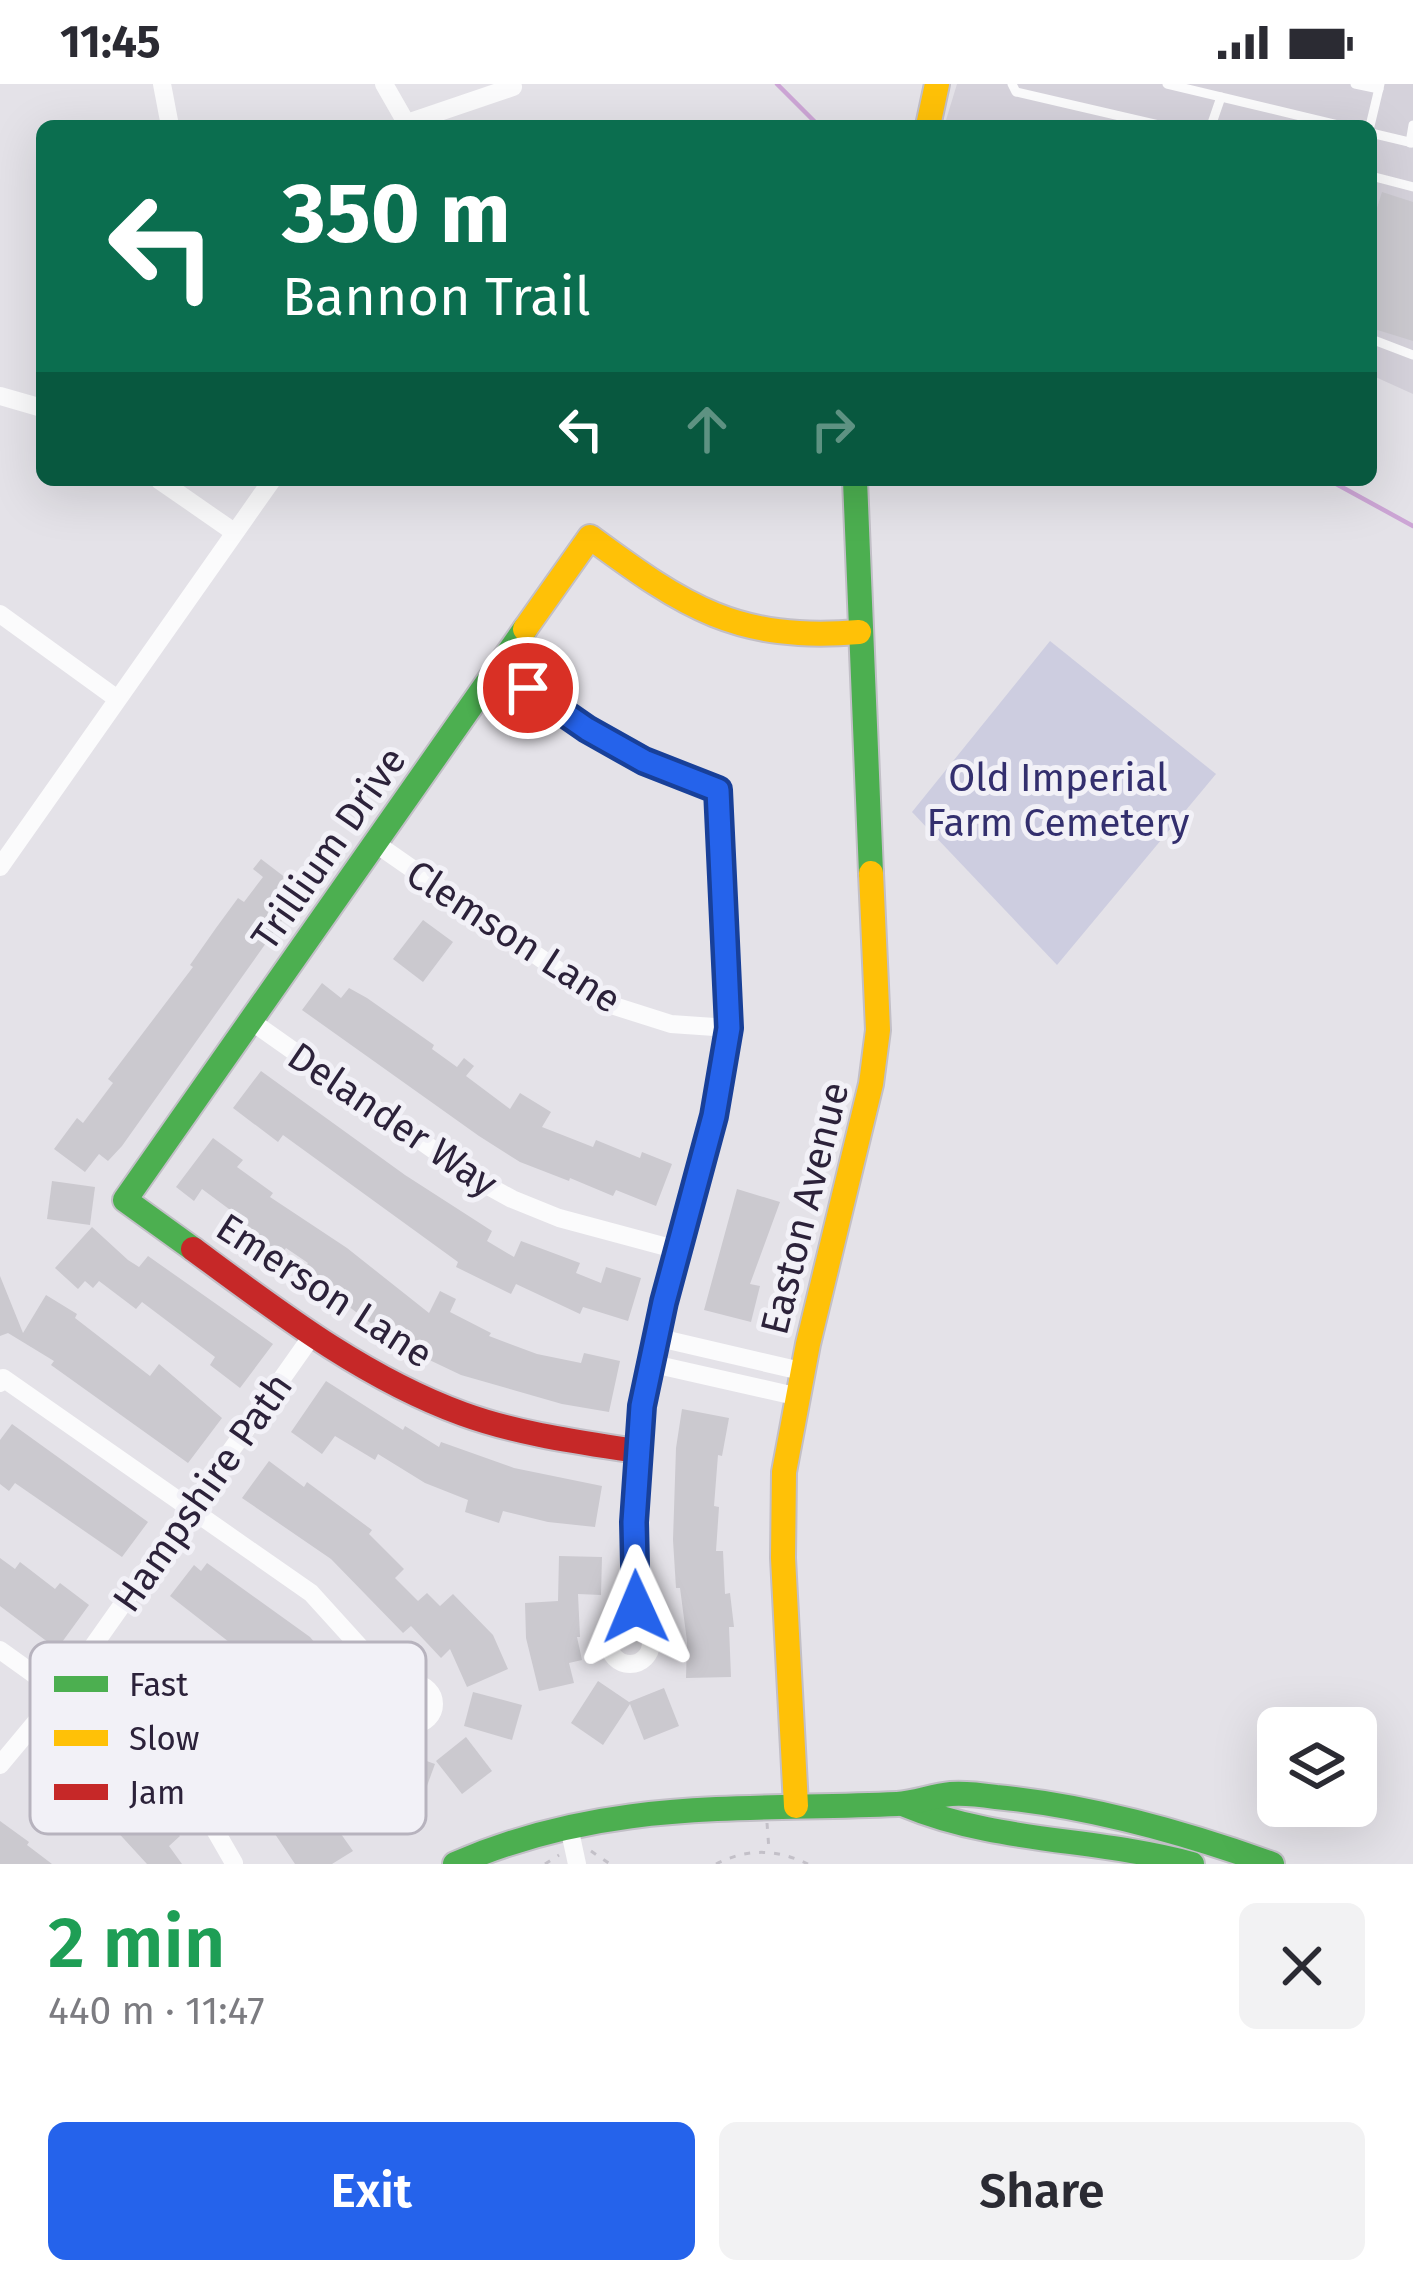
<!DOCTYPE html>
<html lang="en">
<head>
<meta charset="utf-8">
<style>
  body { margin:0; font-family:"Fira Sans",sans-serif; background:#f2f2f3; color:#2b2b33; height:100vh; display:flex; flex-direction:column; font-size:45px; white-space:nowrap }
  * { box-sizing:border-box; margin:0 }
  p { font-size:39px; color:#7c7c81 }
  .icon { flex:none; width:66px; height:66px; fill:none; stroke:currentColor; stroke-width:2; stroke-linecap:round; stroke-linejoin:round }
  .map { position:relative; height:1780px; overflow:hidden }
  .sheet { display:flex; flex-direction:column; background:#fff; flex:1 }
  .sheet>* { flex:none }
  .banner { position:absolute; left:36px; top:36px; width:1341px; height:366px; border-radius:18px; box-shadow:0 12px 48px #0002; background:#0b6e4f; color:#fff; overflow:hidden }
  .buttons { position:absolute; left:1257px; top:1623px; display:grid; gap:24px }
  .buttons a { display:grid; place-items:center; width:120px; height:120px; border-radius:18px; background:#fff; box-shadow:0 12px 48px #0002; font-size:60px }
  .pin { position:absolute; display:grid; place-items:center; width:102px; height:102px; color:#fff; margin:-51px; border:6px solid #fff; border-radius:50%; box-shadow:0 3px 12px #0007 }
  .me { position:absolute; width:132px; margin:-66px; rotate:359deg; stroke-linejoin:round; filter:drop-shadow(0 0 9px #0008) }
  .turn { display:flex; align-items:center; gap:42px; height:252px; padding:0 48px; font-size:54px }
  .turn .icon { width:156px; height:156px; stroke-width:2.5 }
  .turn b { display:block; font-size:84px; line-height:102px }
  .lanes { display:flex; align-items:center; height:114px; padding:0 48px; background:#0003; justify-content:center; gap:60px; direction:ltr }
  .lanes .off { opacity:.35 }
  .round { display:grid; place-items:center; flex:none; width:126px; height:126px; border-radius:18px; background:#f2f2f3 }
  .headline { display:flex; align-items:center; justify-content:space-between; height:204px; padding:0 48px }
  h1 { font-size:72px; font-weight:600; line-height:90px; color:#1e9e55 }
  .cta { display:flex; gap:24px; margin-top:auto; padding:24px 48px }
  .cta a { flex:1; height:138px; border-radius:18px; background:#2563eb; color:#fff; font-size:48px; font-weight:600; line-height:138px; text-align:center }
  .cta a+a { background:#f2f2f3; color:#2b2b33 }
  .status { display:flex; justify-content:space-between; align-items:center; height:84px; padding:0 60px; background:#fff; direction:ltr }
  .status svg { height:33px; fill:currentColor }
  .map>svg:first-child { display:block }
  .built { fill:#d5d2db }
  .green { fill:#cdcde0 }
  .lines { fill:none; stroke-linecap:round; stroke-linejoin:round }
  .stream { stroke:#cca5d5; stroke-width:4.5 }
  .building { fill:#cbc9cf }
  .fast-casing { stroke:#c2bfc7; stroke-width:28 }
  .slow-casing { stroke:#c2bfc7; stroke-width:28 }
  .jam-casing { stroke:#c2bfc7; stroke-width:28 }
  .path { stroke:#c3c0c8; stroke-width:3; stroke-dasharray:6 9; stroke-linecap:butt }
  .lane { stroke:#fbfbfc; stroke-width:9 }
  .street { stroke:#fbfbfc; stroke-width:18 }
  .fast { stroke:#4caf50; stroke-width:24 }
  .slow { stroke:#ffc107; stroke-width:24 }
  .jam { stroke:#c62828; stroke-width:24 }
  .route-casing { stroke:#184099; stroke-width:30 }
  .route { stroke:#2563eb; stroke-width:21 }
  .labels { text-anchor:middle; stroke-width:10; stroke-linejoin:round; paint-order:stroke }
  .park-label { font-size:39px; fill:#332f6e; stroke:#f2f1f7 }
  .street-label { font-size:39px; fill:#2c223a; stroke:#f2f1f7 }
  .key { fill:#f2f1f7; stroke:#b7b3be; stroke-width:3 }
  .key-label { font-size:33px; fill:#2c223a }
</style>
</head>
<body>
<div class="status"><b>11:45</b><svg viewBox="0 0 49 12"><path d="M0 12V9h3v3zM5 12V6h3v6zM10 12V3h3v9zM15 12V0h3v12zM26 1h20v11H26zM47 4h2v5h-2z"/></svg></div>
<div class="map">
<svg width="1413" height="1780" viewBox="0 0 1413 1780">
  <rect width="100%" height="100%" fill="#e4e2e8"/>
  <path class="built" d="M957,0H1413V310L1371,291V42H956L946,36Z"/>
  <path class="green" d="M1050,557L1216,690L1057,881L912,728Z"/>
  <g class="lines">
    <g class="stream">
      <path d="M777,0L819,42"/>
      <path d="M1329,396L1413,442"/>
    </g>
  </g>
  <g class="building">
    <path d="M1382,108L1413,118V257L1371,244V143Z"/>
    <path d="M261,775L303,807L122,1062L108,1077L99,1070L85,1088L54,1065L77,1034L83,1039L113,999L108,995L193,883L190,881L216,844L238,814L244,818L263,793L253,785Z"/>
    <path d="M423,836L453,858L423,898L393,875Z"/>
    <path d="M322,899L341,914L349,904L367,914L434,961L432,965L457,983L464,974L474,982L466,992L510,1025L520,1009L551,1028L542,1043L593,1063L596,1056L640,1074L642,1068L672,1080L656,1122L616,1106L613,1112L570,1094L569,1097L520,1078L479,1052L302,926Z"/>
    <path d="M261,987L405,1091L492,1147L487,1157L514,1173L521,1157L580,1179L576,1189L601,1199L606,1183L641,1194L628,1237L583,1223L580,1230L516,1200L511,1210L456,1183L458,1178L283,1051L278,1058L233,1024Z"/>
    <path d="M213,1054L243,1076L237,1083L273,1109L270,1113L347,1164L429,1229L440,1207L456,1215L450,1228L491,1249L489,1252L537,1270L581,1279L584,1269L620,1277L609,1328L562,1320L461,1291L421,1272L387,1247L385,1250L348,1222L346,1225L299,1191L308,1179L286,1164L277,1176L229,1141L237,1131L202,1105L194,1117L176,1103Z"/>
    <path d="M52,1097L95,1103L90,1141L47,1135Z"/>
    <path d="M737,1105L780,1118L750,1200L760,1202L751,1238L704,1226Z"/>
    <path d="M92,1143L128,1176L139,1183L148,1172L273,1260L240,1304L210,1281L215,1273L142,1218L136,1225L99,1197L93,1204L85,1197L78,1205L55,1184Z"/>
    <path d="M0,1192L23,1249L46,1211L77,1230L75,1234L150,1292L159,1280L222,1334L188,1379L51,1281L54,1277L8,1249L0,1252Z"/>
    <path d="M326,1297L403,1346L405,1342L439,1363L441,1358L514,1384L602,1402L595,1443L548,1438L503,1427L499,1439L465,1428L468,1416L425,1399L378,1370L375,1376L335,1352L322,1370L291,1348Z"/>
    <path d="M682,1325L729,1334L722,1372L718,1371L714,1422L719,1423L716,1467H723L725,1510L730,1509L734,1543H729L731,1593L686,1594L687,1557L680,1504H676L673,1456L676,1364Z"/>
    <path d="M12,1340L148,1438L122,1473L15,1399L9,1407L0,1400V1356Z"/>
    <path d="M269,1377L304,1403L307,1398L372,1446L369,1450L404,1485L395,1494L418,1517L427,1509L440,1522L453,1510L493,1551L508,1585L467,1603L450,1565L441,1574L411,1542L403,1549L331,1475L242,1414Z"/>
    <path d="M559,1472L602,1473L601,1511L578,1510L580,1553H577L582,1576L569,1579L574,1599L539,1607L526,1554L525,1519L558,1517Z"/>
    <path d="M0,1474L15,1485L20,1478L55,1505L60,1499L89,1521L57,1565L0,1522Z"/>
    <path d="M207,1479L310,1553L367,1622L358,1629L386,1663L350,1692L326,1663L333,1657L277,1580L270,1590L170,1512L194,1481L201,1487Z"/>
    <path d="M145,1559L175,1581L171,1587L208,1615L258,1664L264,1660L295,1701L303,1696L353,1767L332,1780H295L253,1717L247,1721L216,1681L182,1649L127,1612L135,1603L120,1592Z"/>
    <path d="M598,1597L629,1618L664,1604L679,1642L644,1656L630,1620L603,1661L571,1639Z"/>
    <path d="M473,1608L522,1621L512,1656L464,1642Z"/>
    <path d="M466,1653L492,1687L462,1710L436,1677Z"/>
    <path d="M69,1661L81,1670L74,1679L101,1700L109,1690L157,1726L180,1752L169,1762L182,1780H147L113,1743L109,1749L39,1701Z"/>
    <path d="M393,1665L435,1680L420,1721L378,1706Z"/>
    <path d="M0,1737L29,1758L27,1761L52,1780H0Z"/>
  </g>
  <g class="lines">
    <g class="fast-casing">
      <g id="fast">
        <path d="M855,396L871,789"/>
        <path d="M193,1165L125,1116L525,545"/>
        <path d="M905,1721C995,1759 1098,1754 1192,1780"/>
        <path d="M455,1780C607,1714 737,1727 897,1720C915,1719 932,1712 951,1710C965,1709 982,1711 996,1713C1091,1722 1183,1748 1272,1780"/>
      </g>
    </g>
    <g class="slow-casing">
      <g id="slow">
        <path d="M928,42L937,0"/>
        <path d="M525,545L590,453C685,523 737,558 859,548"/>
        <path d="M796,1722L783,1474L784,1388L808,1260L871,1000L878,946L871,789"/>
      </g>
    </g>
    <g class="jam-casing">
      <path id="jam" d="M193,1165C277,1227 364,1294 463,1330C518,1350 578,1358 636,1367"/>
    </g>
    <g class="path">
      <path d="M767,1739L769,1766"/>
      <path d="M591,1767L610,1780"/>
      <path d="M545,1780L559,1771"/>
      <path d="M716,1780C748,1764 776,1765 808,1780"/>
    </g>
    <g class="lane">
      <path d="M1012,0L1016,8L1163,42"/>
      <path d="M1167,0L1342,42"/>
      <path d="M1355,0L1379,5"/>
      <path d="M1211,42L1221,13"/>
      <path d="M1370,42L1380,0"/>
      <path d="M1371,49L1413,59"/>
      <path d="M1410,59L1413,41"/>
      <path d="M1371,92L1413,103"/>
      <path d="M1371,255L1413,271"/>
    </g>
    <g class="street">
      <path d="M162,0L170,42"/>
      <path d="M384,0L408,42"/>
      <path d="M407,39L513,3"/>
      <path d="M0,312L42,324"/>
      <path d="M159,396L234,448"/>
      <path d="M0,530L116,614"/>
      <path d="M498,583L587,645L644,677L719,706L729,944L714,1032L655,1253L642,1322L636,1367L634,1538"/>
      <path d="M375,759L605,919L671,940L729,944"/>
      <path d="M0,783L272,396"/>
      <path d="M251,937L472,1093L512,1115L559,1134L678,1166"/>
      <path d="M655,1253L801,1287"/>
      <path d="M649,1279L795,1312"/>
      <path d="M0,1299L3,1294L311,1509L399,1606"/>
      <circle cx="630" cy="1559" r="21"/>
      <path d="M0,1566L166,1685L207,1732L234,1779"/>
      <circle cx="414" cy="1620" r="20"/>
      <path d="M0,1681L60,1609L314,1249"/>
      <path d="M569,1743L577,1780"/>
    </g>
    <use href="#fast" class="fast"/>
    <use href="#slow" class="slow"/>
    <use href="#jam" class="jam"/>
  </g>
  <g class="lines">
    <g class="route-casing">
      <path id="route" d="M528,604L587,645L644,677L718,706L729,944L714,1032L664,1218L642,1322L634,1438L636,1523"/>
    </g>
    <use href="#route" class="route"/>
  </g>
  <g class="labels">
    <g class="park-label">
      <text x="1058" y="707">Old Imperial<tspan x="1058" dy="45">Farm Cemetery</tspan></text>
    </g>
    <g class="street-label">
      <text transform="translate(328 764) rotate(-55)" y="14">Trillium Drive</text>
      <text transform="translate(514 852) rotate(33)" y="14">Clemson Lane</text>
      <text transform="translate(393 1035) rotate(34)" y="14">Delander Way</text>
      <text transform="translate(804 1124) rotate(-76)" y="14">Easton Avenue</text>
      <text transform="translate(325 1206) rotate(33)" y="14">Emerson Lane</text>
      <text transform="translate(202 1408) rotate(-55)" y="14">Hampshire Path</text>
    </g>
  </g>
  <rect x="30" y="1558" width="396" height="192" rx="18" class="key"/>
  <rect x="54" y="1592" width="54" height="16" fill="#4caf50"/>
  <rect x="54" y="1646" width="54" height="16" fill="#ffc107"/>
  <rect x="54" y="1700" width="54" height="16" fill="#c62828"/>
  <g class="key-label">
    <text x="129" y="1612">Fast</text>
    <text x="129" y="1666">Slow</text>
    <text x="129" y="1720">Jam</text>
  </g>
</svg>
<div class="buttons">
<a><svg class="icon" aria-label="layers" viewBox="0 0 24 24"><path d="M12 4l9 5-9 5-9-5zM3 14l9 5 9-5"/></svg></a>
</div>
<div class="pin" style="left:528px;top:604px;background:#d93025"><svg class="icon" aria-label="arrive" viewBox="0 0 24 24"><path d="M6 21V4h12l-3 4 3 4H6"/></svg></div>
<svg class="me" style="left:636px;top:1523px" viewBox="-20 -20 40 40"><path d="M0-17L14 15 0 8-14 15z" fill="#2563eb" stroke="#fff" stroke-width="4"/></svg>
<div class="banner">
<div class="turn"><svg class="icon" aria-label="left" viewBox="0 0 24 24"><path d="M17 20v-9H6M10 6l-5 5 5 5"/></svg><div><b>350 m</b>Bannon Trail</div></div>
<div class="lanes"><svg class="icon" aria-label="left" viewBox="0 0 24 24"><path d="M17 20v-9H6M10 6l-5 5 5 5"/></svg><svg class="icon off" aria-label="ahead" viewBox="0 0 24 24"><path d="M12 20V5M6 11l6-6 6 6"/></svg><svg class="icon off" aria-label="right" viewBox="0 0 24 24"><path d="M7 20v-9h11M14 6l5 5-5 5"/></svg></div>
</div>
</div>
<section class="sheet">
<div class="headline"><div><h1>2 min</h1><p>440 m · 11:47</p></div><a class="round"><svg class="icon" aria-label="close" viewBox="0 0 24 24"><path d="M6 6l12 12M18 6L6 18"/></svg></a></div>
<div class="cta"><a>Exit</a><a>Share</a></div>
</section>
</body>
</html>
